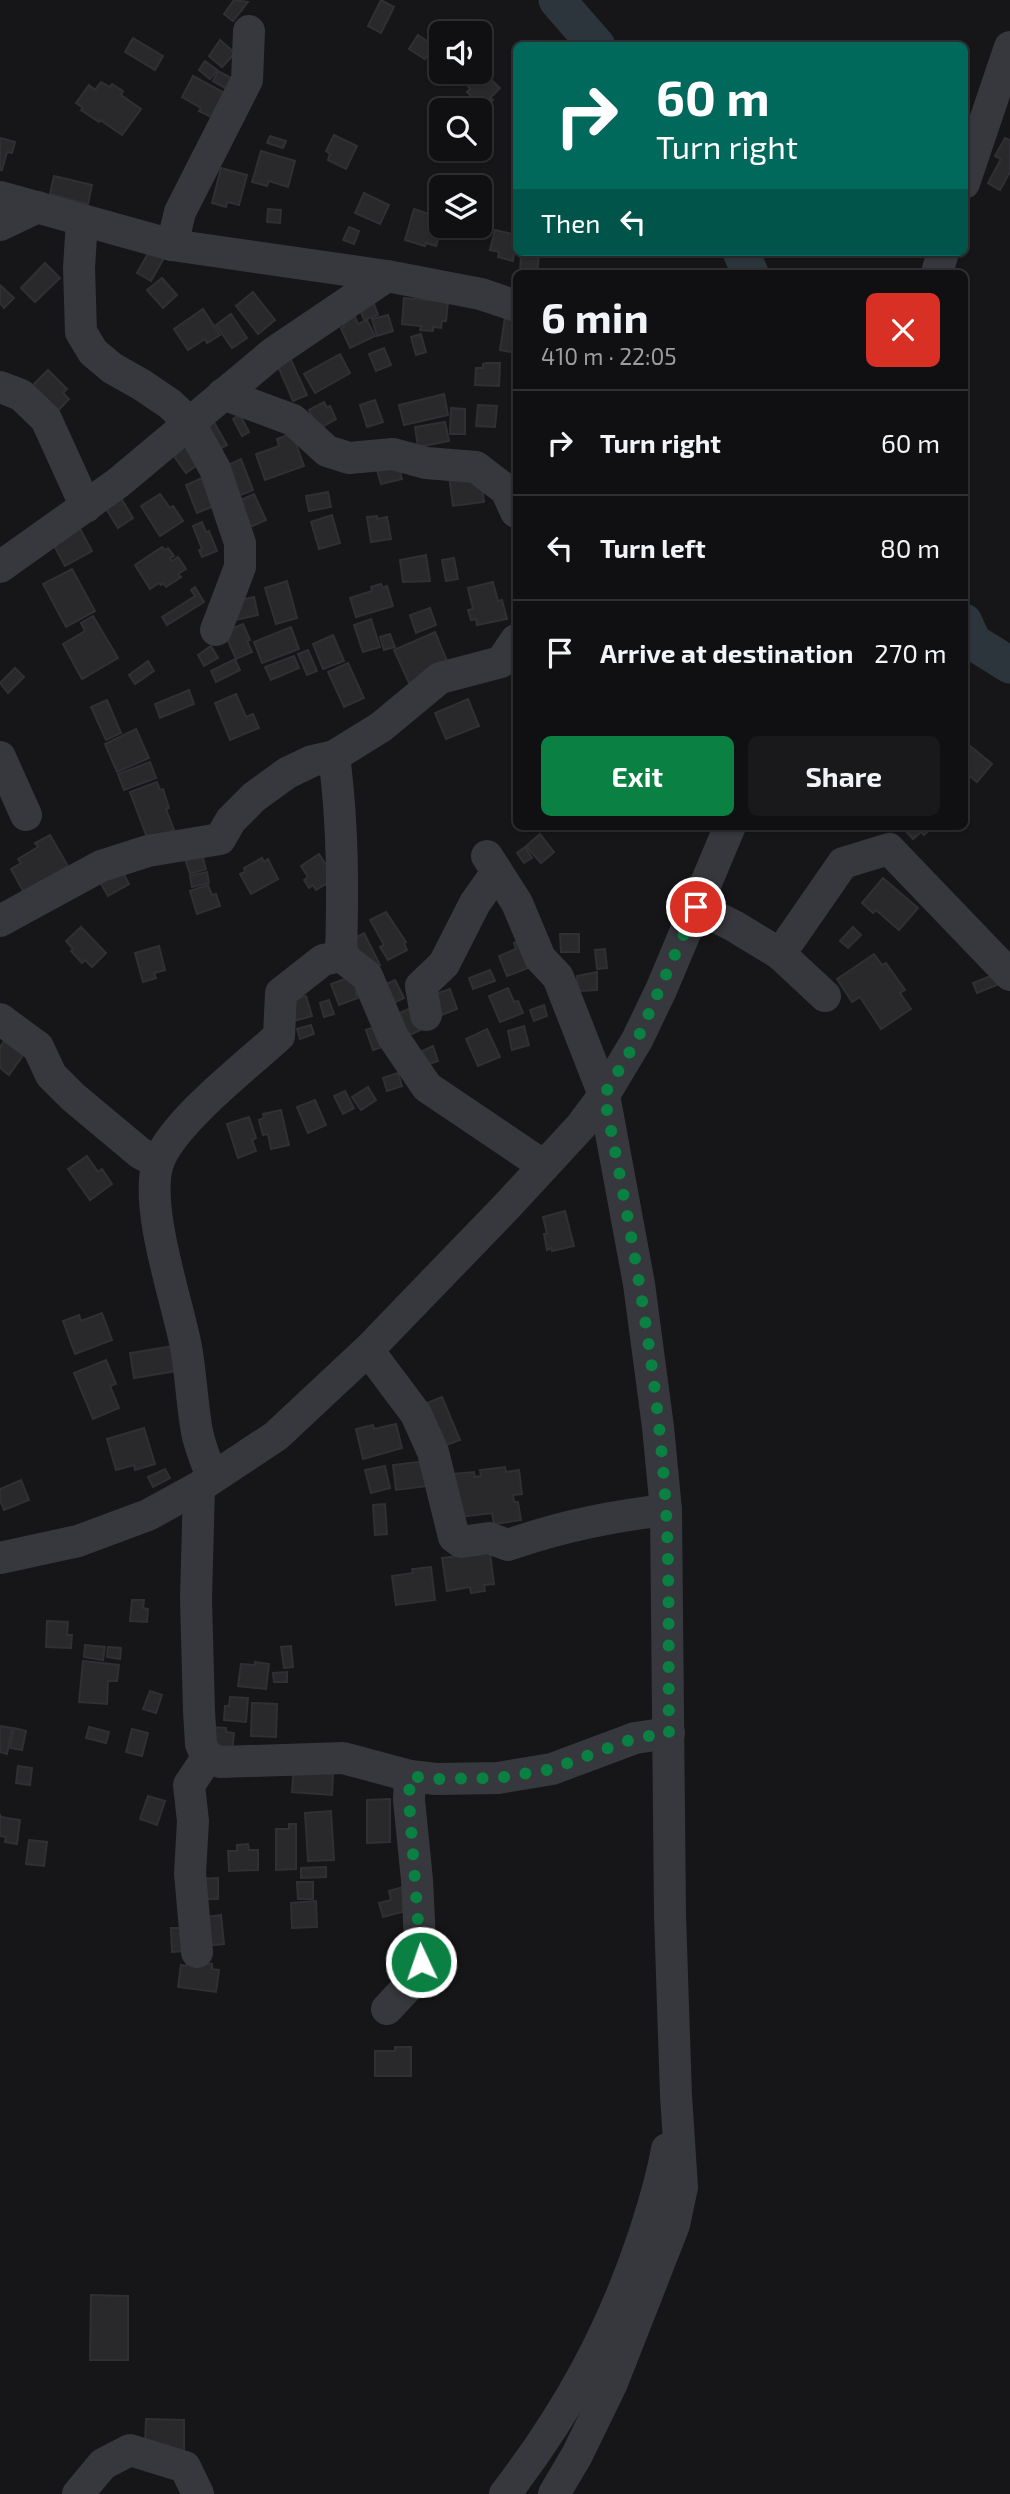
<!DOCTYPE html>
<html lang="en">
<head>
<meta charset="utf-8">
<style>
  body { margin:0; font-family:"Exo 2",sans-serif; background:#19191b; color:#f1f3f6; height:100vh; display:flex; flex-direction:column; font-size:26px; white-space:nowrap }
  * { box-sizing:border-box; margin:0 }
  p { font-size:23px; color:#9c9d9f }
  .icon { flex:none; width:38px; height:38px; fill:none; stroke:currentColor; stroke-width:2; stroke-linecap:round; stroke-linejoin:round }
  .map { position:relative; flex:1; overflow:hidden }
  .sheet { position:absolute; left:513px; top:270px; width:455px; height:560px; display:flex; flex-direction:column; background:#101012; border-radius:10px; box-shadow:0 2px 5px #0004,0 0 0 2px #303032 }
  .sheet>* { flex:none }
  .banner { position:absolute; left:513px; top:42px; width:455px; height:214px; border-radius:10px; box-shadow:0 2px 5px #0004,0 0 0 2px #303032; background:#00695c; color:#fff; overflow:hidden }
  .controls { position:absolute; left:429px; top:21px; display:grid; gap:14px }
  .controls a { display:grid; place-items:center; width:63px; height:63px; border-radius:10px; background:#101012; box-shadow:0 2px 5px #0004,0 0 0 2px #303032; font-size:35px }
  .pin { position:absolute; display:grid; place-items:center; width:60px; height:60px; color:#fff; margin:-30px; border:4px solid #fff; border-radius:50%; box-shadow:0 2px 7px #0007 }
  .me { position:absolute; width:77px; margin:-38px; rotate:357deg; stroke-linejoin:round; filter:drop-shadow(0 0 5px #0008) }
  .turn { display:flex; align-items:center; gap:24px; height:147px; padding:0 28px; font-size:32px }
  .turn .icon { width:91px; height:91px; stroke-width:2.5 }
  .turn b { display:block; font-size:49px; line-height:60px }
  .then { display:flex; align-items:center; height:66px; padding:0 28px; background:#0003; gap:14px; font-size:26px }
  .round { display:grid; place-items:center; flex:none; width:74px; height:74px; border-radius:10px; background:#19191b }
  .summary { display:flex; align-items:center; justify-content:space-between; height:119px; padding:0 28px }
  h1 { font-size:42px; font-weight:700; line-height:52px }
  .primary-button { display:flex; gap:14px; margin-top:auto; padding:14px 28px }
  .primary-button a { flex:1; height:80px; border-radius:10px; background:#0b8043; color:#fff; font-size:28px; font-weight:700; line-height:80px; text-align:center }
  .primary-button a+a { background:#19191b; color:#f1f3f6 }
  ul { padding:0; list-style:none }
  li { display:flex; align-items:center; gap:21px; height:105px; padding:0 28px; border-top:2px solid #303032 }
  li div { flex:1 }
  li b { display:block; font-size:26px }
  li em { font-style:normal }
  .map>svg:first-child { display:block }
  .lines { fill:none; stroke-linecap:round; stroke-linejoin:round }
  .river { stroke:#2c353c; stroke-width:37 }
  .building { fill:#29292c; stroke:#303034; stroke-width:2 }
  .minor { stroke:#37383d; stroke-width:32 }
  .route { stroke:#0b8043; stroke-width:12; stroke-dasharray:0 21.6 }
</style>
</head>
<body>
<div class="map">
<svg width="1010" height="2494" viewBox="0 0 1010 2494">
  <rect width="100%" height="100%" fill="#161618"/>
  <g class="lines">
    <g class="river">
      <path d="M557,0L597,46"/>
      <path d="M741,252L750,273"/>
      <path d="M964,622L973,642L1010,665"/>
    </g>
  </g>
  <g class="building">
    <path d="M234,0L248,2L233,21L224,14Z"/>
    <path d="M381,0L394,7L381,33L368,26Z"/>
    <path d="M418,35L433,45L425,59L409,49Z"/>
    <path d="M133,38L163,56L155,70L125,52Z"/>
    <path d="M220,40L235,53L222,67L209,56Z"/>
    <path d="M205,61L217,70L210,79L199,70Z"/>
    <path d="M218,71L238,82L232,92L213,81Z"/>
    <path d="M485,74L500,88L490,98L493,100L484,109L467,92L470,89L466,84L476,76L480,80Z"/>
    <path d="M193,76L228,95L215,119L199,111L201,108L182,97Z"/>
    <path d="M101,82L110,87L112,84L123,91L121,95L141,109L122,135L100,120L99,122L81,110L83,108L76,103L89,85L95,90Z"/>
    <path d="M334,135L357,146L346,169L328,160L330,154L326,151Z"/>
    <path d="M270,136L286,141L283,148L267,143Z"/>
    <path d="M0,138L15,142L12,153L7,152L2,170H0Z"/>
    <path d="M1005,138L1010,140V172L1000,190L988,183L1001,159L995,156Z"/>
    <path d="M261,151L295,161L288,187L269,181L267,186L252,182Z"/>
    <path d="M221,168L247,175L239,205L227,202L226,207L212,203Z"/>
    <path d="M54,176L92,185L88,204L50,194Z"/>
    <path d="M364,193L389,205L380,224L355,213Z"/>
    <path d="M437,199L441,200L442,226L436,246L426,243L425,246L405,240L414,209L432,215Z"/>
    <path d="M268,209L281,210L280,223L267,222Z"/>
    <path d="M349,227L359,231L354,244L343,240Z"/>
    <path d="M495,230L516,235L513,261L498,257L499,252L490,250Z"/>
    <path d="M150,250L164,258L151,281L137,273Z"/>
    <path d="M521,253L539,255L537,273H520Z"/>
    <path d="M45,263L60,278L35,302L21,288Z"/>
    <path d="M162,278L177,295L163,308L147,290Z"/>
    <path d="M0,285L14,298L4,308L0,303Z"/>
    <path d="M253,292L275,320L258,334L236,306Z"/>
    <path d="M404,298L448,302L446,321H442L441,328L433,327V331L420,330L421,326L402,324Z"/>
    <path d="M374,304L378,315L364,320L360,309Z"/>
    <path d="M203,309L220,335L207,343L205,339L188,350L174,329Z"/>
    <path d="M353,313L358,324L367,320L375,336L350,348L341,328L344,327L341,319Z"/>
    <path d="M231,314L247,338L232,348L216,325Z"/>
    <path d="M388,315L393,331L377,336L372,319Z"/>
    <path d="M505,317L516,319V353L500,350Z"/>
    <path d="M421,334L426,352L416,355L411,337Z"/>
    <path d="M384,348L391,365L376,371L369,354Z"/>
    <path d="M340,354L350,373L315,393L304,374Z"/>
    <path d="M290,358L307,395L293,401L277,364Z"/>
    <path d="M487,363H500L499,386L475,385L476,368H483V364Z"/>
    <path d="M48,370L67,389L63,393L69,399L53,416L27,391Z"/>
    <path d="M444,394L448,415L404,425L399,405Z"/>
    <path d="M375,400L383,422L367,427L360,405Z"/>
    <path d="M324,402L327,408L330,406L336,419L318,429L309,410Z"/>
    <path d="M478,405L497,406L495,427L476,426Z"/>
    <path d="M451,408L465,409V434H450Z"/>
    <path d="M240,415L249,432L242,436L233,419Z"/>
    <path d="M211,417L227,445L216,451L200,424Z"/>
    <path d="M445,422L449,441L418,447L415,427Z"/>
    <path d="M292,433L304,466L265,480L256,454L279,446L277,439Z"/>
    <path d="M187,441L201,462L186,473L171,452Z"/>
    <path d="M241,459L253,490L236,497L224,467Z"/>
    <path d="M397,461L402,479L381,484L376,466Z"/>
    <path d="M207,476L214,506L197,513L186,485Z"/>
    <path d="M449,476L481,482L484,502L453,506Z"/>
    <path d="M328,492L331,507L309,511L306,496Z"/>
    <path d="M160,494L170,508L173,506L183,521L160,536L141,506Z"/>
    <path d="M254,494L266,520L248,528L236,502Z"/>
    <path d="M121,498L133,518L118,528L105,507Z"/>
    <path d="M332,515L340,543L319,549L311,522Z"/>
    <path d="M377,516V519L387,517L391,539L371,542L367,517Z"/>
    <path d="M202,522L206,532L209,531L217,551L202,557L199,550L202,549L193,526Z"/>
    <path d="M78,525L92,551L65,566L51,540Z"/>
    <path d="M162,547L165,550L168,548L174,556L170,558L172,561L178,557L186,569L178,574L181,577L166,587L163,583L161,585L159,583L150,589L135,565Z"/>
    <path d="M426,555L430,581L403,582L400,560Z"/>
    <path d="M454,558L458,579L446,581L442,560Z"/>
    <path d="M72,569L95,611L66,627L43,584Z"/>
    <path d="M287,581L297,618L276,624L265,588Z"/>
    <path d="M493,582L498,601L502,600L507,619L477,625L476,619L471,620L468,610L473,609L468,588Z"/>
    <path d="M381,584L383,588L387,586L393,606L356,617L350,598L372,591L371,587Z"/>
    <path d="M195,587L204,602L167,625L162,617L195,596L191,590Z"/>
    <path d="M254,597L258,615L235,620L231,602Z"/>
    <path d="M430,608L436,625L416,633L410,615Z"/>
    <path d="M93,616L118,658L82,679L63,644L85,631L81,623Z"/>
    <path d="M371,619L380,647L363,652L354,625Z"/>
    <path d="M243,624L250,640L247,641L252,652L236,659L224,632Z"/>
    <path d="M291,627L299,649L262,663L254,642Z"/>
    <path d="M435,632L447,661L426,676L409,683L394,650Z"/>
    <path d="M390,634L395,647L384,650L380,637Z"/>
    <path d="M333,635L344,661L323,669L313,644Z"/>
    <path d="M211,646L218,658L204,666L198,655Z"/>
    <path d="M308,650L317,671L307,675L298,654Z"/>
    <path d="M294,656L299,668L271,680L265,667Z"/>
    <path d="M235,659L240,670L216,682L211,671Z"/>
    <path d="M148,661L154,671L135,684L129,675Z"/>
    <path d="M348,663L364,698L344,707L328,672Z"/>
    <path d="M15,668L24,677L8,693L0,683Z"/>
    <path d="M189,690L194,704L160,718L155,704Z"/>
    <path d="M236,694L246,717L253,714L259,728L230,740L215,703Z"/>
    <path d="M468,699L479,726L446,739L435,713Z"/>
    <path d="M107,700L121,733L106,740L91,707Z"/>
    <path d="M136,729L149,758L117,772L105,744Z"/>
    <path d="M964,741L992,764L977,782L964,771Z"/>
    <path d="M150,762L156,778L124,790L118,774Z"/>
    <path d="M157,782L160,790L163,789L169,808L166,809L174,830L148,840L130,792Z"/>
    <path d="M901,826H933L924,835L921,832L913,839Z"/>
    <path d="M540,834L554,852L541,863L526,846Z"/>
    <path d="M50,835L68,866L23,891L11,869L21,863L18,859L38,847L35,843Z"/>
    <path d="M525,847L532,858L524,863L517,853Z"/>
    <path d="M201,851L206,869L190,874L184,856Z"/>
    <path d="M319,854L335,879L316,890L313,885L309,888L304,880L308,877L301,866Z"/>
    <path d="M262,858L264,862L268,859L278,879L251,894L240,874L245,872L244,868Z"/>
    <path d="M120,867L129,884L108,896L99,880Z"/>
    <path d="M207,872L209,883L192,887L190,876Z"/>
    <path d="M883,878L918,908L899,930L876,910L873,913L862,903Z"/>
    <path d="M208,885L212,895L216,894L220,906L197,914L190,891Z"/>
    <path d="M386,912L406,942L404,943L407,950L388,960L380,947L384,945L370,920Z"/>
    <path d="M81,927L106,953L92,967L85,960L82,963L71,951L73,949L66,941Z"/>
    <path d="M853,927L861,935L848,948L840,941Z"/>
    <path d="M364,933L380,965L369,970L353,939Z"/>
    <path d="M560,934H579V952H561Z"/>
    <path d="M527,939L536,965L507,976L499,956L516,949L514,943Z"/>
    <path d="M159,946L165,970L154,973L156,978L143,982L135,953Z"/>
    <path d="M605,949L607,968L597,969L595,950Z"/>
    <path d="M874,954L882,965L886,963L905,990L900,993L911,1009L881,1029L860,997L852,1002L837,979Z"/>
    <path d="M490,970L495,981L473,989L469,978Z"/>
    <path d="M597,972V990L578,991L577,976Z"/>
    <path d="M998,973L1002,983L977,993L973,983Z"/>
    <path d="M355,975L361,991L356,993L358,998L339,1005L331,984Z"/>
    <path d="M395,980L404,998L389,1005L380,987Z"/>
    <path d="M508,988L514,1002L518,1001L523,1013L500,1022L489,996Z"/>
    <path d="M450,989L457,1009L437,1017L429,996Z"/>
    <path d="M306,996L312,1016L294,1021L288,1001Z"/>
    <path d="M329,1000L334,1014L324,1017L320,1003Z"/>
    <path d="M544,1005L547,1016L534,1021L530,1010Z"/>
    <path d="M413,1007L425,1028L403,1038L393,1016Z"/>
    <path d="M311,1025L314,1034L300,1039L297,1029Z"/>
    <path d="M378,1026L385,1046L373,1050L366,1030Z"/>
    <path d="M524,1026L529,1045L512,1050L508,1031Z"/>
    <path d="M487,1029L500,1057L478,1066L466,1039Z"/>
    <path d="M10,1033L29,1047L9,1075L0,1068V1047Z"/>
    <path d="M433,1046L438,1061L420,1067L416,1054Z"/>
    <path d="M398,1073L402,1086L387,1091L383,1078Z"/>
    <path d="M368,1087L376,1100L361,1110L352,1097Z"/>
    <path d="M345,1091L354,1108L343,1114L334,1096Z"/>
    <path d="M315,1100L326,1125L308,1133L297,1107Z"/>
    <path d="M281,1110L289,1145L271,1149L268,1134L263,1135L259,1120L264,1118L263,1114Z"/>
    <path d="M249,1117L256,1138L252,1140L256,1151L238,1158L227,1124Z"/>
    <path d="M87,1156L98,1172L102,1169L112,1184L90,1200L68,1169Z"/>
    <path d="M565,1211L574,1246L552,1251L551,1248L547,1250L544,1234H547L543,1217Z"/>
    <path d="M102,1313L112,1340L75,1354L63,1321L79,1315L81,1321Z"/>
    <path d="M174,1346L177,1371L134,1378L130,1353Z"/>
    <path d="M106,1360L116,1384L110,1386L119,1408L93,1419L74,1373Z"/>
    <path d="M442,1397L460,1440L441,1447L424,1404Z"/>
    <path d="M396,1424L402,1448L363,1459L356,1429L373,1425L374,1429Z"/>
    <path d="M144,1428L155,1464L135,1470L134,1465L116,1470L107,1439Z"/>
    <path d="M425,1461L428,1486L396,1490L393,1465Z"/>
    <path d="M385,1466L390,1488L371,1493L365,1470Z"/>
    <path d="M505,1467L506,1472L519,1470L522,1494L513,1495L514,1502H518L521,1520L494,1524L492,1513L460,1517L453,1474L474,1472L475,1477L481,1476L480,1470Z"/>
    <path d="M165,1469L170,1478L153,1487L148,1477Z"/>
    <path d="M21,1480L29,1500L4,1510L0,1500V1489Z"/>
    <path d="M385,1504L387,1534L375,1535L373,1505Z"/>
    <path d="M489,1545L494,1584L484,1585L485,1591L471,1593L470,1587L447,1591L442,1558L471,1554Z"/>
    <path d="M431,1567L435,1600L396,1605L392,1576L413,1573L412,1569Z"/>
    <path d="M132,1600H144L143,1608L148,1609L147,1622L130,1621Z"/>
    <path d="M47,1621L68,1622L67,1635H72L71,1648L46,1647Z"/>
    <path d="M85,1645L105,1647L103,1660L84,1657Z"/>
    <path d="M291,1646L293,1667L284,1668L281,1647Z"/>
    <path d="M108,1647L121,1648L120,1659L107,1657Z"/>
    <path d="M83,1661L119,1665L117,1681H108L107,1704L79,1702Z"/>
    <path d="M255,1662L269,1664L266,1689L238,1686L241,1664L255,1665Z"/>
    <path d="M287,1672V1682H274L273,1673Z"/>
    <path d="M150,1691L162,1695L156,1713L143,1709Z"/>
    <path d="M230,1697L248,1698L246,1722L224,1720L225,1706H229Z"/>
    <path d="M252,1703L277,1704L276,1737L251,1736Z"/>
    <path d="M0,1726L12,1728L7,1754L0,1752Z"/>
    <path d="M89,1727L109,1732L106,1743L86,1738Z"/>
    <path d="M212,1727L226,1728V1732L234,1733L232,1752L210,1750Z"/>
    <path d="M14,1728L26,1731L22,1750L10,1748Z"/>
    <path d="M132,1729L148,1733L142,1756L126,1752Z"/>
    <path d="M294,1764L333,1773L332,1795L292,1792Z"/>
    <path d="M18,1766L32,1768L30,1785L16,1783Z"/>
    <path d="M148,1796L165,1801L157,1825L140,1819Z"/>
    <path d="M390,1799V1842L367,1843V1800Z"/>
    <path d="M331,1811L334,1860L308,1861L305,1813Z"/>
    <path d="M0,1814L1,1817L20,1820L17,1844L5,1842L6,1837L0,1836Z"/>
    <path d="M289,1824H296V1869L276,1870V1829H289Z"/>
    <path d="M29,1840L47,1842L44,1866L26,1864Z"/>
    <path d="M248,1844L249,1850H258V1870L229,1871L228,1851H237V1845Z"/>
    <path d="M326,1867V1877L301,1878V1868Z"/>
    <path d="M218,1878V1899H195L194,1879Z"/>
    <path d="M297,1882H313V1899H298Z"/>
    <path d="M403,1887L409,1910L383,1917L379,1903L391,1900L389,1891Z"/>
    <path d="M316,1901L317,1927L292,1928L291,1903Z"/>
    <path d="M221,1915L224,1944L204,1946L200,1918Z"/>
    <path d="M171,1928H188L189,1951L172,1952Z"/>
    <path d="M187,1961L212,1964V1969L219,1970L216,1992L178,1987L181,1965L186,1966Z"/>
    <path d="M395,2047H411V2076H375V2051H395Z"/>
    <path d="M91,2295L128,2296V2360H90Z"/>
    <path d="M146,2419L184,2420V2454L168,2453V2445L145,2444Z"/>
  </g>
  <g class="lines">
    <g class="minor">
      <path d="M964,183L1010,47"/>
      <path d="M0,197L172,245L387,276L481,294L516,306"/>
      <path d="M82,220L79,268L81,332L93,352L112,368L142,385L170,404L189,422L215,469L240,543V567L216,630"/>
      <path d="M0,225L38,207"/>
      <path d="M172,245L180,212L247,80L249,31"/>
      <path d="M937,273L943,252"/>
      <path d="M0,387L21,395L46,419L86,507"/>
      <path d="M223,394L293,420L327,451L349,458L393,454L426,463L476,467L506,490L516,512"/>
      <path d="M0,567L118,483L273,353L387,276"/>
      <path d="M334,756C343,823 343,889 341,956"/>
      <path d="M0,757L26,815"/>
      <path d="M487,856L517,903L540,958L558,977L604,1095L639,1284L658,1427L666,1510L670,1915L676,2096L682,2187L674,2225L612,2383L577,2455L554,2494"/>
      <path d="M696,907L734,926L780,954L825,996"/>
      <path d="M0,921L101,866L148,851L220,839L231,820L254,797L287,773L312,761L334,756L381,727L440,678L501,662L516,640"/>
      <path d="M780,954L843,863L889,849L1010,975"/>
      <path d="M426,1015L421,986L444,964L475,903L497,872"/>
      <path d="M0,1019L38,1047L51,1075L73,1097L140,1153L158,1163"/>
      <path d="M368,1350L416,1414L433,1452L454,1537L461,1542L489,1538L508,1545C559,1527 612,1516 666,1510"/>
      <path d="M212,1478C207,1463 200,1447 197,1432C192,1404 191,1375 186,1347C177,1300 144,1207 158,1163C171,1124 247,1065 279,1036L281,993L323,960L341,956L367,976L393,1037L427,1087L544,1166"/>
      <path d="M199,1487L196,1599L199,1711L201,1744L207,1758L221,1762L343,1758L410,1776L436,1779L498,1778L552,1769L635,1738L669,1733"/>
      <path d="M0,1558L78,1541L148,1515L199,1487L276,1436L368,1350L508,1205L581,1126L604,1095L637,1040L661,990L730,826"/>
      <path d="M197,1952L190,1873L193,1821L189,1785L207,1758"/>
      <path d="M387,2009L412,1982L421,1962L417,1880L409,1800L410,1776"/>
      <path d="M78,2494L103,2464L130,2450L185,2467L198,2494"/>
      <path d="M505,2494C568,2412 613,2330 645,2232C654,2204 662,2178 667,2149"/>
    </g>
  </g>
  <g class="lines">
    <path class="route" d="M421,1962L409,1800L410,1776L436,1779L498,1778L552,1769L635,1738L669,1733C668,1659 670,1584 666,1510C658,1372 631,1230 604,1095L637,1040L696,907"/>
  </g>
</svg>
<div class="controls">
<a><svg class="icon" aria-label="sound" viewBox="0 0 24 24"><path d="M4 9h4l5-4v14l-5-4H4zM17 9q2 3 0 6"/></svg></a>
<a><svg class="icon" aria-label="search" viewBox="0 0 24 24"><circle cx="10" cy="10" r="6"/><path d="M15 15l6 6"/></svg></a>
<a><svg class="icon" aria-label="layers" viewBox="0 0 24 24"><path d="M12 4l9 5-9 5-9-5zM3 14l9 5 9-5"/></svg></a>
</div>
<div class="pin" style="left:696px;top:907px;background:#d93025"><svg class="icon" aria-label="arrive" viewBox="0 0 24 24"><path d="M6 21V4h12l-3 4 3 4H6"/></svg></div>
<svg class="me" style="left:421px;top:1962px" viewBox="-20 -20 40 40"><circle r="17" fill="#0b8043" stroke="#fff" stroke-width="3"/><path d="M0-11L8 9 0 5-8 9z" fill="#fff"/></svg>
<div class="banner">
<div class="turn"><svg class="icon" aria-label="right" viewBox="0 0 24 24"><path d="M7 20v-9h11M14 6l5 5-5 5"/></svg><div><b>60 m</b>Turn right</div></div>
<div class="then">Then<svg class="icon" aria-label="left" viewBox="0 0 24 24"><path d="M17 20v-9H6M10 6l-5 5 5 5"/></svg></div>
</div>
<section class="sheet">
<div class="summary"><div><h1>6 min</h1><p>410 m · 22:05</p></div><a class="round" style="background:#d93025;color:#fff"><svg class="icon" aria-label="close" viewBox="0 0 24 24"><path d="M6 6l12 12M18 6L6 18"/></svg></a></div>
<ul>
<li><svg class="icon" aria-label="right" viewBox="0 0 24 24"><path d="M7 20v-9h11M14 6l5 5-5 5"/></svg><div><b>Turn right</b></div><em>60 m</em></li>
<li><svg class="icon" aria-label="left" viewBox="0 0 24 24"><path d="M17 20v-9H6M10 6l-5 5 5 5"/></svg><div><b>Turn left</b></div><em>80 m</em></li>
<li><svg class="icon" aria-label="arrive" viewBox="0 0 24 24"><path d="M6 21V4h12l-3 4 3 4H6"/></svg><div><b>Arrive at destination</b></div><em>270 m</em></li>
</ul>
<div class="primary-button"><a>Exit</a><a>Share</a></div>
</section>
</div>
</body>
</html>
